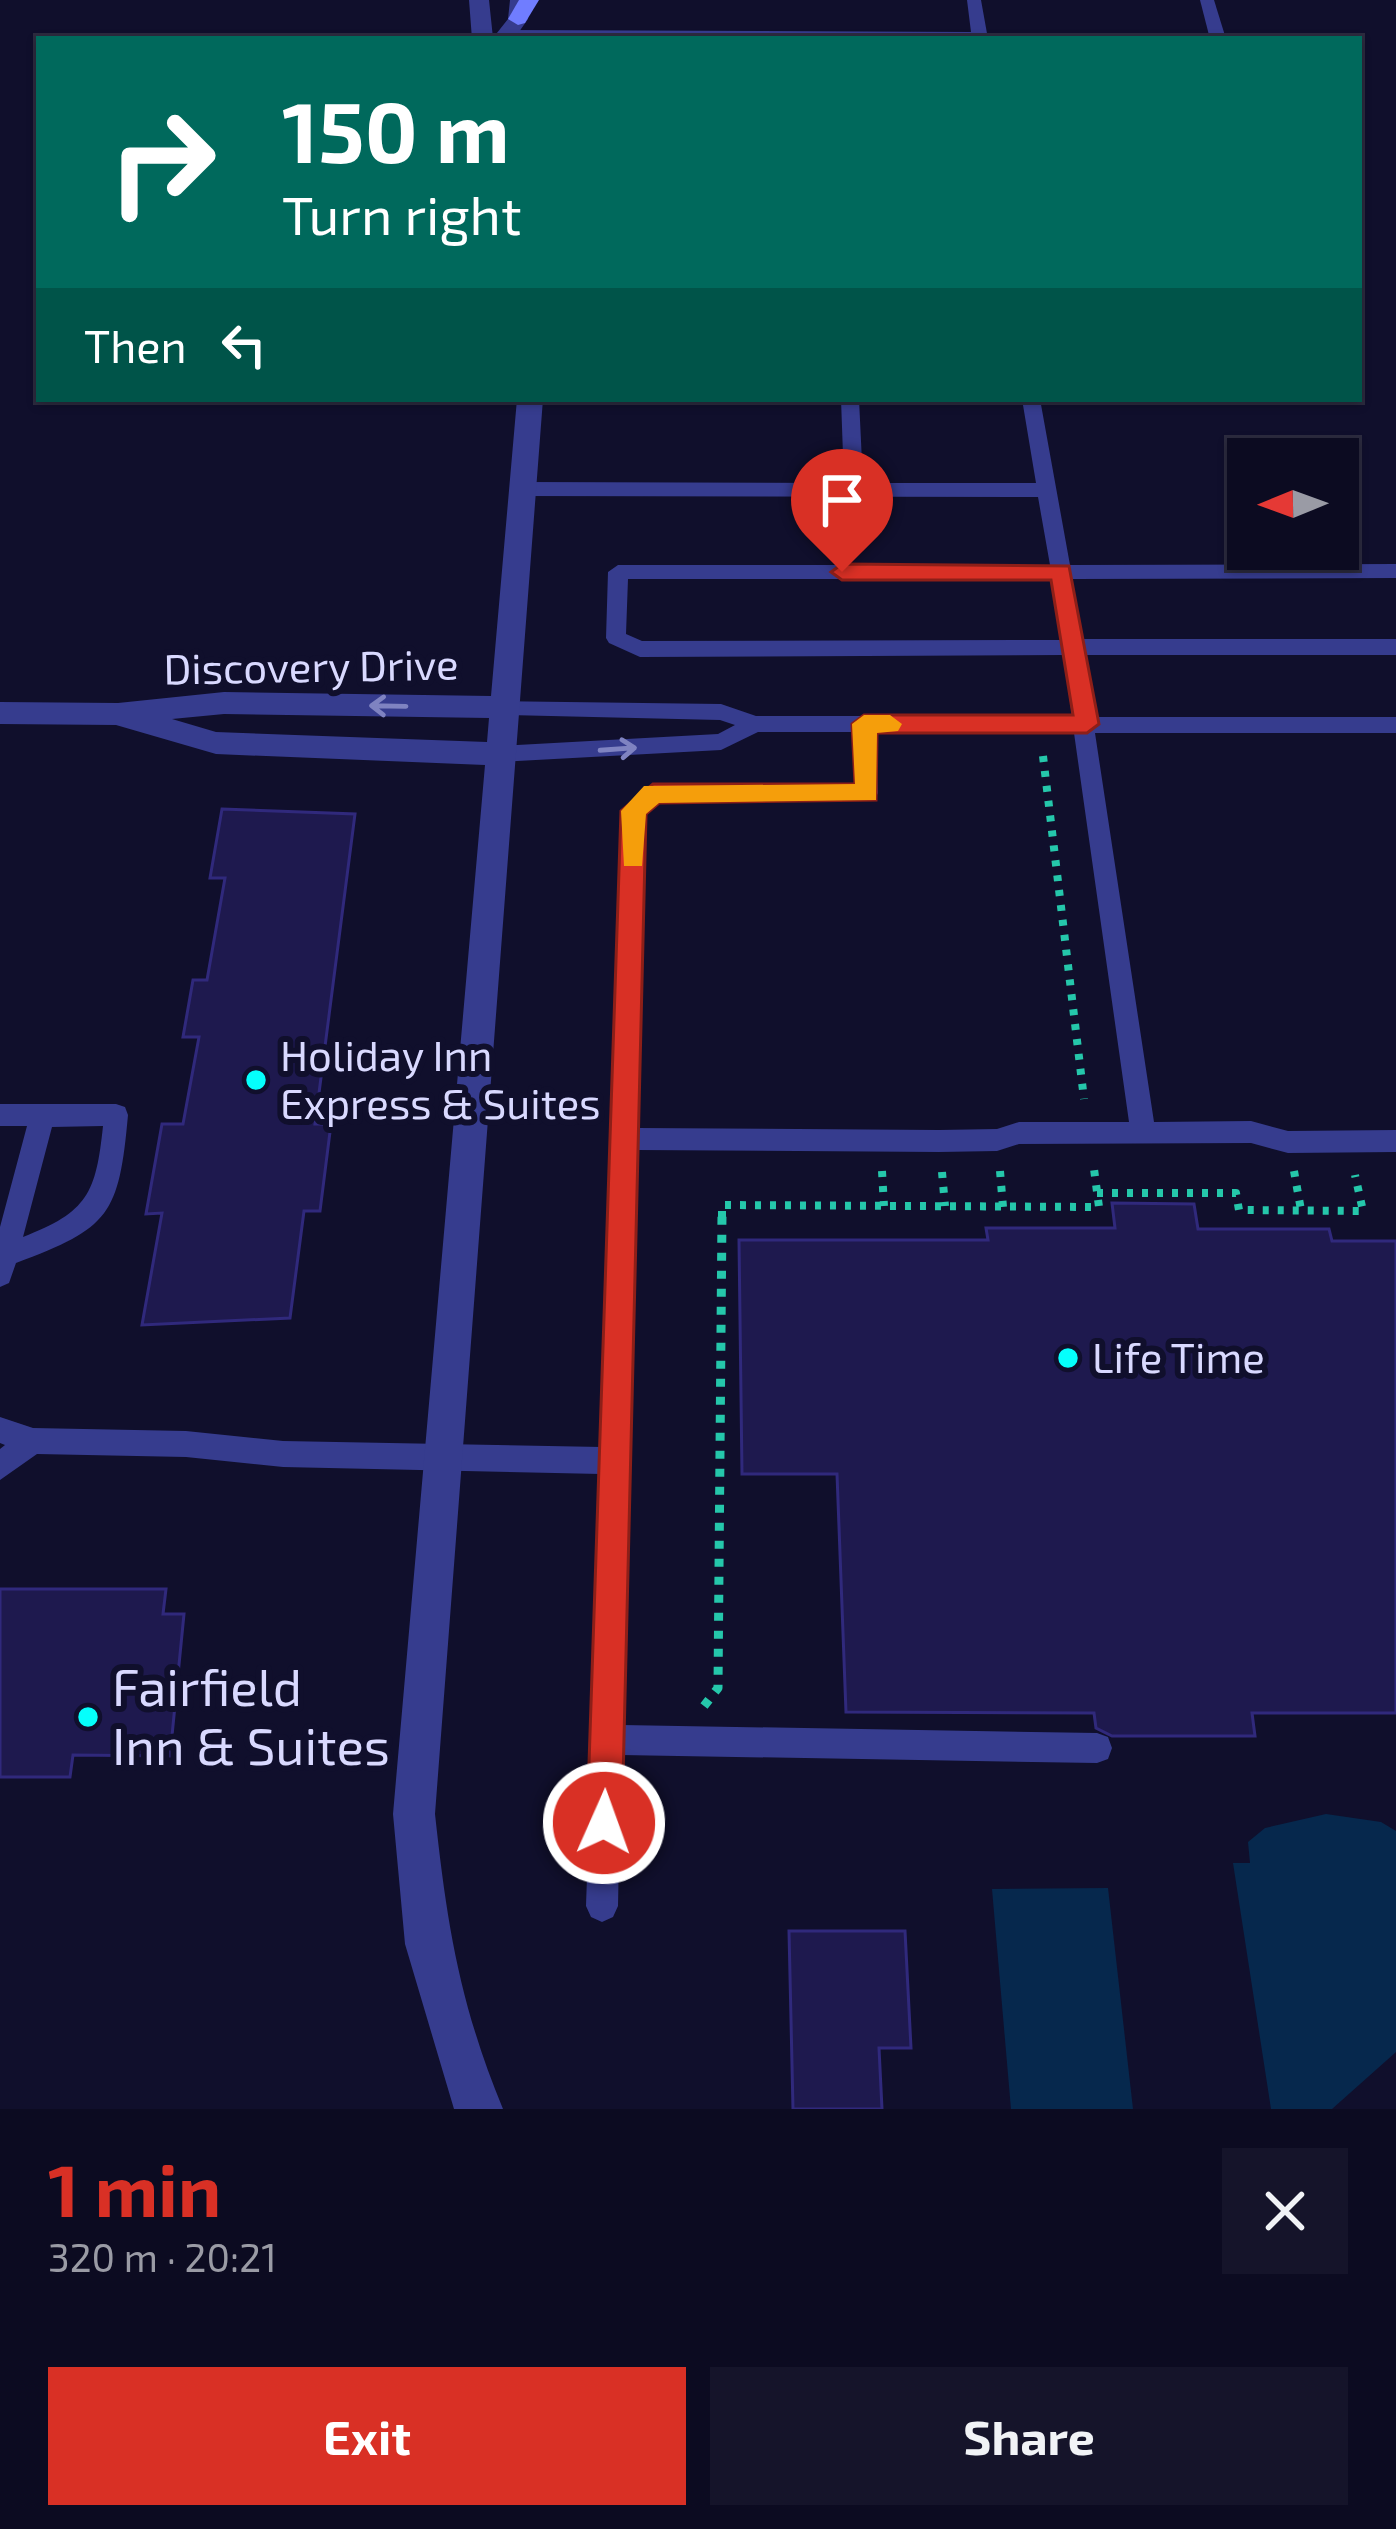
<!DOCTYPE html>
<html lang="en">
<head>
<meta charset="utf-8">
<style>
  body { margin:0; font-family:"Exo 2",sans-serif; background:#15142a; color:#f1f3f6; height:100vh; display:flex; flex-direction:column; font-size:45px; white-space:nowrap }
  * { box-sizing:border-box; margin:0 }
  p { font-size:39px; color:#9a9ba5 }
  .icon { flex:none; width:66px; height:66px; fill:none; stroke:currentColor; stroke-width:2; stroke-linecap:round; stroke-linejoin:round }
  .map { position:relative; height:2109px; overflow:hidden }
  .details { display:flex; flex-direction:column; background:#0c0b21; flex:1 }
  .details>* { flex:none }
  .hud { position:absolute; left:36px; top:36px; width:1326px; height:366px; border-radius:0px; box-shadow:0 3px 9px #0004,0 0 0 3px #2c2b3f; background:#00695c; color:#fff; overflow:hidden }
  .needle { width:78px; rotate:269deg }
  .fabs { position:absolute; left:1227px; top:438px; display:grid; gap:24px }
  .fabs a { display:grid; place-items:center; width:132px; height:132px; border-radius:0px; background:#0c0b21; box-shadow:0 3px 9px #0004,0 0 0 3px #2c2b3f; font-size:60px }
  .pin { position:absolute; display:grid; place-items:center; width:102px; height:102px; color:#fff; margin:-123px -51px; border-radius:50% 50% 50% 0; rotate:-45deg; box-shadow:0 0 12px #0007 }
  .pin .icon { rotate:45deg }
  .me { position:absolute; width:132px; margin:-66px; rotate:2deg; stroke-linejoin:round; filter:drop-shadow(0 0 9px #0008) }
  .turn { display:flex; align-items:center; gap:42px; height:252px; padding:0 48px; font-size:54px }
  .turn .icon { width:156px; height:156px; stroke-width:2.5 }
  .turn b { display:block; font-size:84px; line-height:102px }
  .then { display:flex; align-items:center; height:114px; padding:0 48px; background:#0003; gap:24px; font-size:45px }
  .round { display:grid; place-items:center; flex:none; width:126px; height:126px; border-radius:0px; background:#15142a }
  .head { display:flex; align-items:center; justify-content:space-between; height:204px; padding:0 48px }
  h1 { font-size:72px; font-weight:700; line-height:90px; color:#d93025 }
  .cta { display:flex; gap:24px; margin-top:auto; padding:24px 48px }
  .cta a { flex:1; height:138px; border-radius:0px; background:#d93025; color:#fff; font-size:48px; font-weight:700; line-height:138px; text-align:center }
  .cta a+a { background:#15142a; color:#f1f3f6 }
  .map>svg:first-child { display:block }
  .water { fill:#06284d }
  .building { fill:#1e194e; stroke:#30297c; stroke-width:3 }
  .lines { fill:none; stroke-linecap:round; stroke-linejoin:round }
  .path-far1 { stroke:#25c7ab; stroke-width:8; stroke-dasharray:6 9; stroke-linecap:butt }
  .path { stroke:#25c7ab; stroke-width:9; stroke-dasharray:8 10; stroke-linecap:butt }
  .service { fill:#363c8e; fill-rule:evenodd }
  .minor { fill:#363c8e; fill-rule:evenodd }
  .secondary { fill:#707dff; fill-rule:evenodd }
  .oneway { stroke:#7f83c1 }
  .route { fill:#d93025; stroke:#8d1f18; stroke-width:3 }
  .slow { fill:#f59e0b }
  .poi-dot { fill:#05fffc; stroke:#100f2c; stroke-width:4.5 }
  .labels { text-anchor:middle; stroke-width:12; stroke-linejoin:round; paint-order:stroke }
  .street-label { font-size:42px; fill:#d9d9ff; stroke:#100f2c }
  .poi-label { font-size:42px; fill:#d9d9ff; stroke:#100f2c; text-anchor:start }
  .near-poi-label { font-size:51px; fill:#d9d9ff; stroke:#100f2c; text-anchor:start }
</style>
</head>
<body>
<div class="map">
<svg width="1396" height="2109" viewBox="0 0 1396 2109">
  <rect width="100%" height="100%" fill="#100f2c"/>
  <g class="water">
    <path d="M1326,1814L1381,1822L1396,1831V2052L1332,2109H1271L1233,1863H1250L1248,1842L1265,1828Z"/>
    <path d="M1108,1888L1133,2109H1011L992,1889Z"/>
  </g>
  <g class="building">
    <path d="M222,809L355,814L315,1124H331L320,1211H304L290,1318L142,1325L162,1213L146,1214L162,1124H183L199,1037H183L193,980H207L225,878H210Z"/>
    <path d="M1112,1203L1194,1204L1198,1229H1329L1332,1241H1396V1713H1252L1255,1736H1112L1096,1728L1094,1713L846,1712L837,1474H742L739,1240H988L986,1228H1115Z"/>
    <path d="M0,1589H166L163,1614H184L170,1756L73,1755L70,1777H0Z"/>
    <path d="M789,1931H905L911,2048H879L882,2109H793Z"/>
  </g>
  <g class="lines">
    <g class="path-far1">
      <path d="M1043,756L1084,1099"/>
      <path d="M882,1171L884,1206"/>
      <path d="M1000,1171L1003,1207"/>
      <path d="M1294,1171L1301,1210"/>
      <path d="M942,1172L945,1206"/>
      <path d="M1097,1193H1236L1239,1210L1363,1211L1355,1175"/>
      <path d="M722,1217V1205L1099,1207L1094,1169"/>
    </g>
    <path class="path" d="M704,1706L718,1688L722,1214"/>
    <g class="service">
      <path d="M967,0H981L988,39H504L498,35L506,30L971,32Z"/>
      <path d="M1200,0H1214L1226,39H1210Z"/>
      <path d="M841,399H859L863,483H1036L1022,399H1040L1070,565L1396,564V578L1072,579L1081,639H1396V655H1083L1093,717H1396V733H1095L1154,1122L1251,1121L1288,1131L1396,1130V1152L1288,1153L1251,1143L1019,1144L997,1151L939,1152L637,1150L622,1725L1097,1733L1108,1737L1112,1748L1108,1759L1097,1763L621,1755L618,1906L613,1917L602,1922L591,1917L586,1906L601,1474L283,1467L186,1457L37,1454L0,1480V1449L5,1445L0,1443V1417L33,1428L186,1431L283,1441L602,1447L623,811L645,787L653,785H856L854,732H758L721,750L501,762L490,754L501,746L718,734L735,725L720,720L505,715L494,707L498,701L721,704L756,716H1072L1063,655L640,657L609,643L606,638L608,572L618,565H1050L1038,497L523,496L513,489L523,482L844,483ZM628,579H1052L1061,640L642,641L626,634ZM875,732L1074,733L1129,1122H1019L997,1129L939,1130L637,1128L645,814L658,801L875,799L878,793Z"/>
      <path d="M0,1104H116L125,1107L128,1115C119,1215 110,1228 16,1263L9,1283L0,1287V1227L27,1126H0ZM103,1126C96,1193 88,1212 23,1237L52,1127Z"/>
    </g>
    <g class="minor">
      <path d="M469,0H489L493,38L508,19L510,0H530L528,19L514,39H472Z"/>
      <path d="M517,399H543L435,1814C447,1925 460,2005 503,2109H454L405,1944L393,1814L485,765L216,754L116,725L0,724V702L118,703L224,692L491,696ZM224,714L489,718L487,742L216,732L172,719Z"/>
    </g>
    <path class="secondary" d="M519,0H539L525,23L518,25L508,19Z"/>
  </g>
  <defs><path id="oneway-shaft" d="M-6 0H5M1.5-3L5.5 0L1.5 3" fill="none" stroke-width="1.6" stroke-linecap="round" stroke-linejoin="round" transform="scale(3)"/></defs>
  <g class="oneway">
    <use href="#oneway-shaft" transform="translate(388 706) rotate(-179)"/>
    <use href="#oneway-shaft" transform="translate(618 749) rotate(-4)"/>
  </g>
  <path class="route" d="M842,564L1069,566L1099,724L1087,733H877L876,800L659,803L646,814L622,1823L617,1835L604,1840L592,1835L587,1823L621,811L653,784H855L852,724L864,715H1073L1051,580H842L831,572Z"/>
  <path class="slow" d="M864,715H890L902,724L898,731L877,733L876,800L659,803L646,814L642,866H624L621,811L644,786L855,784L852,724Z"/>
  <g class="poi-dot">
    <circle cx="256" cy="1080" r="12"/>
    <circle cx="1068" cy="1358" r="12"/>
    <circle cx="88" cy="1717" r="12"/>
  </g>
  <g class="labels">
    <g class="street-label">
      <text transform="translate(311 667) rotate(-1)" y="15">Discovery Drive</text>
    </g>
    <g class="poi-label">
      <text x="280" y="1071">Holiday Inn<tspan x="280" dy="48">Express &amp; Suites</tspan></text>
      <text x="1092" y="1373">Life Time</text>
    </g>
    <g class="near-poi-label">
      <text x="112" y="1706">Fairfield<tspan x="112" dy="59">Inn &amp; Suites</tspan></text>
    </g>
  </g>
</svg>
<div class="fabs">
<a><svg class="needle" viewBox="-14 -14 28 28"><path d="M0-13l5 13h-10z" fill="#e53935"/><path d="M0 13l5-13h-10z" fill="#9a9ba5"/></svg></a>
</div>
<div class="pin" style="left:842px;top:572px;background:#d93025"><svg class="icon" aria-label="arrive" viewBox="0 0 24 24"><path d="M6 21V4h12l-3 4 3 4H6"/></svg></div>
<svg class="me" style="left:604px;top:1823px" viewBox="-20 -20 40 40"><circle r="17" fill="#d93025" stroke="#fff" stroke-width="3"/><path d="M0-11L8 9 0 5-8 9z" fill="#fff"/></svg>
<div class="hud">
<div class="turn"><svg class="icon" aria-label="right" viewBox="0 0 24 24"><path d="M7 20v-9h11M14 6l5 5-5 5"/></svg><div><b>150 m</b>Turn right</div></div>
<div class="then">Then<svg class="icon" aria-label="left" viewBox="0 0 24 24"><path d="M17 20v-9H6M10 6l-5 5 5 5"/></svg></div>
</div>
</div>
<section class="details">
<div class="head"><div><h1>1 min</h1><p>320 m · 20:21</p></div><a class="round"><svg class="icon" aria-label="close" viewBox="0 0 24 24"><path d="M6 6l12 12M18 6L6 18"/></svg></a></div>
<div class="cta"><a>Exit</a><a>Share</a></div>
</section>
</body>
</html>
